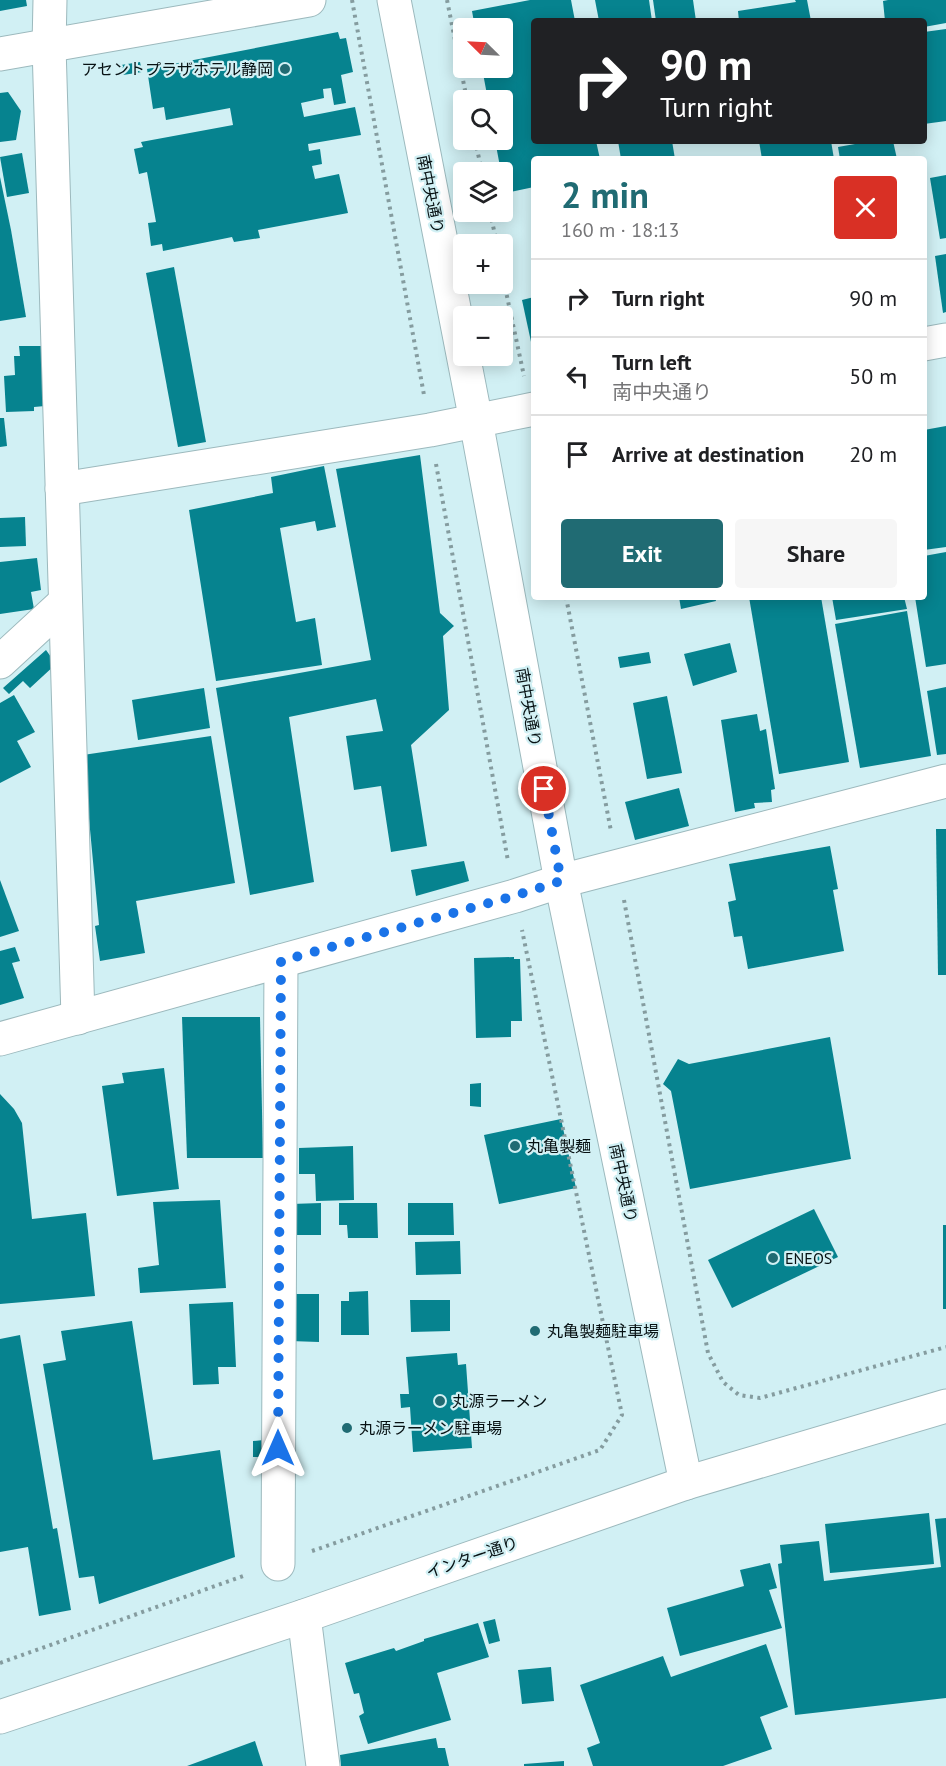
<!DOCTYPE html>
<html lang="en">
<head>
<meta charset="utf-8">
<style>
  body { margin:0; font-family:"PT Sans","Noto Sans JP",sans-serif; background:#f6f6f6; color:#202124; height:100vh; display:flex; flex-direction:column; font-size:22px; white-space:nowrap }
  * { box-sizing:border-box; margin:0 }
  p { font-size:20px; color:#757577 }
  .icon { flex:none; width:33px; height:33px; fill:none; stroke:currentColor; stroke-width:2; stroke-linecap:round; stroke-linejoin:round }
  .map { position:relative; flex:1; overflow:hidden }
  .sheet { position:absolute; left:531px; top:156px; width:396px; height:444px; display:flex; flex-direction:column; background:#fff; border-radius:6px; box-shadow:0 3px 15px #0003 }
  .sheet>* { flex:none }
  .hud { position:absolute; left:531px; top:18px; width:396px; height:126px; border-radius:6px; box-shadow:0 3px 15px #0003; background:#202124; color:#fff; overflow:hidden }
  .needle { width:39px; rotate:294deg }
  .tools { position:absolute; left:453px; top:18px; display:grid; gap:12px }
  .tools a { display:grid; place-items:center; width:60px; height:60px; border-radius:6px; background:#fff; box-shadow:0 3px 15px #0003; font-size:30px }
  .pin { position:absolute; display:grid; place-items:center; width:51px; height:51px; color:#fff; margin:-26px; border:3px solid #fff; border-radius:50%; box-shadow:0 2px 6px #0007 }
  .me { position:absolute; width:66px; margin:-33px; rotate:0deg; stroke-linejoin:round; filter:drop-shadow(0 0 4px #0008) }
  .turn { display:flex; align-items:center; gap:21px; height:126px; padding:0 30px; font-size:27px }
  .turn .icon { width:78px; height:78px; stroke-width:2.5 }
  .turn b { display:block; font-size:42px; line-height:51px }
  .round { display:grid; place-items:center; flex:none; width:63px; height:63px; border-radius:6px; background:#f6f6f6 }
  .headline { display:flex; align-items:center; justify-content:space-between; height:102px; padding:0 30px }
  h1 { font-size:36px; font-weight:600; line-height:45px; color:#206b73 }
  .button { display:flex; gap:12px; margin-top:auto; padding:12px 30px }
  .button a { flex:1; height:69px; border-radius:6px; background:#206b73; color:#fff; font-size:24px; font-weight:600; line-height:69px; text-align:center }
  .button a+a { background:#f6f6f6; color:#202124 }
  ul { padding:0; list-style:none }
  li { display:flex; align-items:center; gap:18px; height:78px; padding:0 30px; border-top:2px solid #e0e0e0 }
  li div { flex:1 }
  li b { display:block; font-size:22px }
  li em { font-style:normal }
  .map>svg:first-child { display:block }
  .building { fill:#06838f }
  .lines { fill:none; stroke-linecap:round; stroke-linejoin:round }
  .minor-casing { stroke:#9cb9bd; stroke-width:35 }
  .tertiary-casing { stroke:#9cb9bd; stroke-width:35 }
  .primary-casing { stroke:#9cb9bd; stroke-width:35 }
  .path { stroke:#859c9f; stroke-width:4; stroke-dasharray:3 4.5; stroke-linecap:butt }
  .minor { stroke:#fff; stroke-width:33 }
  .tertiary { stroke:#fff; stroke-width:33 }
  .primary { stroke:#fff; stroke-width:33 }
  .route { stroke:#1a73e8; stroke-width:10; stroke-dasharray:0 18 }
  .poi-dot { fill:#206b73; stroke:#d1f0f4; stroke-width:2 }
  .labels { text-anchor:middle; stroke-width:4.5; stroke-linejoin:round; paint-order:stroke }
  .poi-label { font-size:16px; fill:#071113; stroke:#d1f0f4; text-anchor:start }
  .street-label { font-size:16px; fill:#071113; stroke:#d1f0f4 }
</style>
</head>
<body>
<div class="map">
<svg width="946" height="1766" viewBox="0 0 946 1766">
  <rect width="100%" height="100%" fill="#d1f0f4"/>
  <g class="building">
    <path d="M0,0H26L27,6L0,11Z"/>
    <path d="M530,0H571L575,21H534V141H596L600,159H534V187L505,193L502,172H501L495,140H502V100H488L482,68H502V28H475L472,11Z"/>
    <path d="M595,0H649L652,21H599Z"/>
    <path d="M653,0H693L696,21H656Z"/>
    <path d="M795,0H807L811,21H739L738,11L796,2Z"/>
    <path d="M888,0H946V23L924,27V21H885L883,1Z"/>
    <path d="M946,29V121L924,124V32Z"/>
    <path d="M338,32L340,39L346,38L353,72L341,75L346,103L334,105L331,88L323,89L324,98L301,103L304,117L355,107L361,135L308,144L309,151L320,149L322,164L312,166L315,179L339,174L348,213L258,230L260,238L234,242L232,237L163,251L162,244L151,246L148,223L156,222L147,172L139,174L134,149L143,147L141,142L233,125L230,108L166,120L164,107L153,109L147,69Z"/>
    <path d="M140,62L142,72L123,75L121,65Z"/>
    <path d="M8,92L21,111L16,140L0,142V93Z"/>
    <path d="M618,141H672L675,159H621Z"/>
    <path d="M759,141H831L834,159H762Z"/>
    <path d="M872,141H893L897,159H840L838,147Z"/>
    <path d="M22,153L29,193L7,197L0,157Z"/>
    <path d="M946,175V238L940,239L930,178Z"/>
    <path d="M0,177L11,230L26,317L0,321Z"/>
    <path d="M946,254V312L943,313L935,256Z"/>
    <path d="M174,267L206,442L178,447L146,273Z"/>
    <path d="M534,297V351H533L522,300Z"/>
    <path d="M19,346H42L45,406L34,407V411L6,412L4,376L15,375L14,356H20Z"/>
    <path d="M0,418H4L7,446L0,447Z"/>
    <path d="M946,426V547L924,550V430Z"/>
    <path d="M420,455L440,613L454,626L443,636L449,710L411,745L427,846L391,852L381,786L354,790L346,736L383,731L376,699L289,717L314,882L250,895L216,688L371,660L336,469Z"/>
    <path d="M324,466L336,527L317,531L315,521L280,528L296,622L315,618L322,665L216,681L189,510L273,493L271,477Z"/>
    <path d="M25,517L26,546L0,547V518Z"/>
    <path d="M946,552V664L926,667L915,597H924V556Z"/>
    <path d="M37,558L41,590L31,592L34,609L0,614V562Z"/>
    <path d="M679,597H715L716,601L681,609Z"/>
    <path d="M749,597H821L849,762L779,774Z"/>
    <path d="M832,597H904L907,609L836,620Z"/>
    <path d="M907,611L931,756L860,768L835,624Z"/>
    <path d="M730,643L737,672L693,686L684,654Z"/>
    <path d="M46,650L56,664L30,688L23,681L9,694L3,688Z"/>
    <path d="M649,652L651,663L620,668L618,657Z"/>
    <path d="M946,687V754L937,755L927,691Z"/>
    <path d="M204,688L210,728L138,740L132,700Z"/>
    <path d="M14,695L35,732L17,741L31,767L0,783V703Z"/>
    <path d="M667,696L682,773L647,779L633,703Z"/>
    <path d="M757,714L760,731L766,729L775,789L771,790L772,802L754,803L755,808L735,812L721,720Z"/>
    <path d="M211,736L235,883L136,901L145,953L100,961L95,926L99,925L83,755Z"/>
    <path d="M679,788L689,826L635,840L625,802Z"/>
    <path d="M936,829H946V975H938Z"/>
    <path d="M830,846L838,889L833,890L844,951L748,969L742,936L734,937L728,902L736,900L729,864Z"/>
    <path d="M464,861L469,881L416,896L411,870Z"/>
    <path d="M0,880L19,931L0,937Z"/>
    <path d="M15,947L20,961L12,963L24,998L0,1005V951Z"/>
    <path d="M514,957V959H520L522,1021H511V1037L476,1038L474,958Z"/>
    <path d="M182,1017H260L263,1158H187Z"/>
    <path d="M830,1037L851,1159L690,1189L671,1091L663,1084L678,1059L689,1064Z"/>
    <path d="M164,1068L179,1189L117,1196L102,1086L124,1083L122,1073Z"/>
    <path d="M481,1083V1107L470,1106V1084Z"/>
    <path d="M0,1094L14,1109L22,1123L32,1219L86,1213L95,1296L0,1304Z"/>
    <path d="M561,1119L576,1188L499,1204L484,1135Z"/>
    <path d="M353,1146L354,1200L316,1201L315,1174H299V1148Z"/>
    <path d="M220,1200L226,1288L140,1293L138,1268L159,1265L153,1202Z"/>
    <path d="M321,1203V1235H292L291,1204Z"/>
    <path d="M339,1203H377L378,1238H348L347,1225H339Z"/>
    <path d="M408,1203H453L454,1235H408Z"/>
    <path d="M814,1209L838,1257L732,1308L708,1260Z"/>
    <rect x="943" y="1225" width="3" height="84"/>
    <path d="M460,1241L461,1274L416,1275L415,1242Z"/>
    <path d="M368,1291L369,1335H341V1301H349V1292Z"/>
    <path d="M290,1294H319V1342L290,1341Z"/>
    <path d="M410,1300H450V1331L411,1332Z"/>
    <path d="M233,1302L236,1367H218L219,1384L193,1385L189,1304Z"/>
    <path d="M132,1321L153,1460L220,1450L235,1557L99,1604L94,1576L79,1578L43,1364L66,1360L61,1331Z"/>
    <path d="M20,1335L53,1529L57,1528L71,1610L39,1616L28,1547L0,1552V1339Z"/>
    <path d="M457,1353L458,1365L466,1364L472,1448L413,1452L410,1407L401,1408L400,1394H409L406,1357Z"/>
    <path d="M264,1440L265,1457H253V1441Z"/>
    <path d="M929,1513L934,1564L830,1573L825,1524Z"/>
    <path d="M946,1518V1698L795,1715L778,1564L782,1563L780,1545L819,1541L824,1581L941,1567L935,1519Z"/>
    <path d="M770,1563L777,1588L769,1590L782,1628L680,1656L667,1608L744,1586L740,1570Z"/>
    <path d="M495,1619L500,1641L489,1644L483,1622Z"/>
    <path d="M478,1623L489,1657L437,1673L451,1720L368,1744L359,1716L364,1713L359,1693L354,1694L345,1663L394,1648L396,1651L424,1641V1639Z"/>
    <path d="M766,1644L788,1707L760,1717L772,1749L723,1766H593L587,1748L600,1743L580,1685L663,1656L671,1677Z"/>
    <path d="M551,1667L554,1701L522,1704L518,1670Z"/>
    <path d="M436,1738L438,1748H445L449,1766H341L340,1755Z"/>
    <path d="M255,1741L263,1766H187Z"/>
    <path d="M564,1761V1766H524V1764Z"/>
  </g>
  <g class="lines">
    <g class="minor-casing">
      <g id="minor">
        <path d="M50,0L49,46L78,1018"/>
        <path d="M0,54L309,0"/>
        <path d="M924,344L946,340"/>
        <path d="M62,489L430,430L534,409"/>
        <path d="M0,662L65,602"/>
        <path d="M0,1039L515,896L561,881L946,781"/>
        <path d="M278,1564L281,961"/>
        <path d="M304,1616L323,1766"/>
      </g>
    </g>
    <g class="tertiary-casing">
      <path id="tertiary" d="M394,0L476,421L561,881L686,1483"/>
    </g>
    <g class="primary-casing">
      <path id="primary" d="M0,1717L304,1616L686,1483L946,1406"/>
    </g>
    <g class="path">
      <path d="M352,0L424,395"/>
      <path d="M447,0L467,100"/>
      <path d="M475,140L482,172"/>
      <path d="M490,212L497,244"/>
      <path d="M502,273L524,376"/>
      <path d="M436,464L508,861"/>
      <path d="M566,597L611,831"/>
      <path d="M624,900L708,1353L723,1382L739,1395L760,1398L946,1347"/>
      <path d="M312,1551L600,1450L622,1415L522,930"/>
      <path d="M0,1663L246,1575"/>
    </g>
    <use href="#minor" class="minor"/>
    <use href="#tertiary" class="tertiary"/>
    <use href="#primary" class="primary"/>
  </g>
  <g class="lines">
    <path class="route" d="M278,1448L281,961L514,896L561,881L544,789"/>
  </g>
  <g class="poi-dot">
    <circle cx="285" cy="69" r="6"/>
    <circle cx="515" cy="1146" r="6"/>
    <circle cx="773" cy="1258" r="6"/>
    <circle cx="535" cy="1331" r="6"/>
    <circle cx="440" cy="1401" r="6"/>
    <circle cx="347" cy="1428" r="6"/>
  </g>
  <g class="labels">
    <g class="poi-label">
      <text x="273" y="75" text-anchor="end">アセントプラザホテル静岡</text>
      <text x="527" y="1152">丸亀製麺</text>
      <text x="785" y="1264">ENEOS</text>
      <text x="547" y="1337">丸亀製麺駐車場</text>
      <text x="452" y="1407">丸源ラーメン</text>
      <text x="359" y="1434">丸源ラーメン駐車場</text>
    </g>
    <g class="street-label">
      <text transform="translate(431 194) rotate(79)" y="6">南中央通り</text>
      <text transform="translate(529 707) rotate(80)" y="6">南中央通り</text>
      <text transform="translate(624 1183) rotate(78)" y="6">南中央通り</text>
      <text transform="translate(472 1557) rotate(-19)" y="6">インター通り</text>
    </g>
  </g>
</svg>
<div class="tools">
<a><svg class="needle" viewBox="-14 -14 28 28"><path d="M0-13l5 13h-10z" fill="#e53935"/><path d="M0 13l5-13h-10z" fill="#757577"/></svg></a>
<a><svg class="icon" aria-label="search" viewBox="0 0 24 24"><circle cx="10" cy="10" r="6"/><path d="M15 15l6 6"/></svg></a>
<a><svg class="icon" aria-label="layers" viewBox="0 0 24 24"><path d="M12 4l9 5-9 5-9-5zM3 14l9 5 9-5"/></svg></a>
<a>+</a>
<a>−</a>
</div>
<div class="pin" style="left:544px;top:789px;background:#d93025"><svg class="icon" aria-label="arrive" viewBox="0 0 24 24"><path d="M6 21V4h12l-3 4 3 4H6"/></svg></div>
<svg class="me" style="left:278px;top:1448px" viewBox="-20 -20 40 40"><path d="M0-17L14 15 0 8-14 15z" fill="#1a73e8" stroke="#fff" stroke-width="4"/></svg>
<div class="hud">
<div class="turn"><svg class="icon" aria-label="right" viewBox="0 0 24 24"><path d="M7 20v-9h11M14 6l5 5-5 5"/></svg><div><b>90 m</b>Turn right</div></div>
</div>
<section class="sheet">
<div class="headline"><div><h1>2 min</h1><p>160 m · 18:13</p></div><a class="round" style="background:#d93025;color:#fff"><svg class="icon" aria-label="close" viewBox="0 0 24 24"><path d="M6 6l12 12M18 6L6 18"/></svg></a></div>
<ul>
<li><svg class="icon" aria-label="right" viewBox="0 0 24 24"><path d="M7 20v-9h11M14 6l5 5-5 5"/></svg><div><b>Turn right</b></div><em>90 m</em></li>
<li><svg class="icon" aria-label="left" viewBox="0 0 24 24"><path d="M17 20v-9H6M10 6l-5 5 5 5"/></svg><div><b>Turn left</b><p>南中央通り</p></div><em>50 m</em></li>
<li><svg class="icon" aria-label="arrive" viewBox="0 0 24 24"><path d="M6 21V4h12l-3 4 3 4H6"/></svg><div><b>Arrive at destination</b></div><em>20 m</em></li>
</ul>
<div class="button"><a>Exit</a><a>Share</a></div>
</section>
</div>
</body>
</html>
